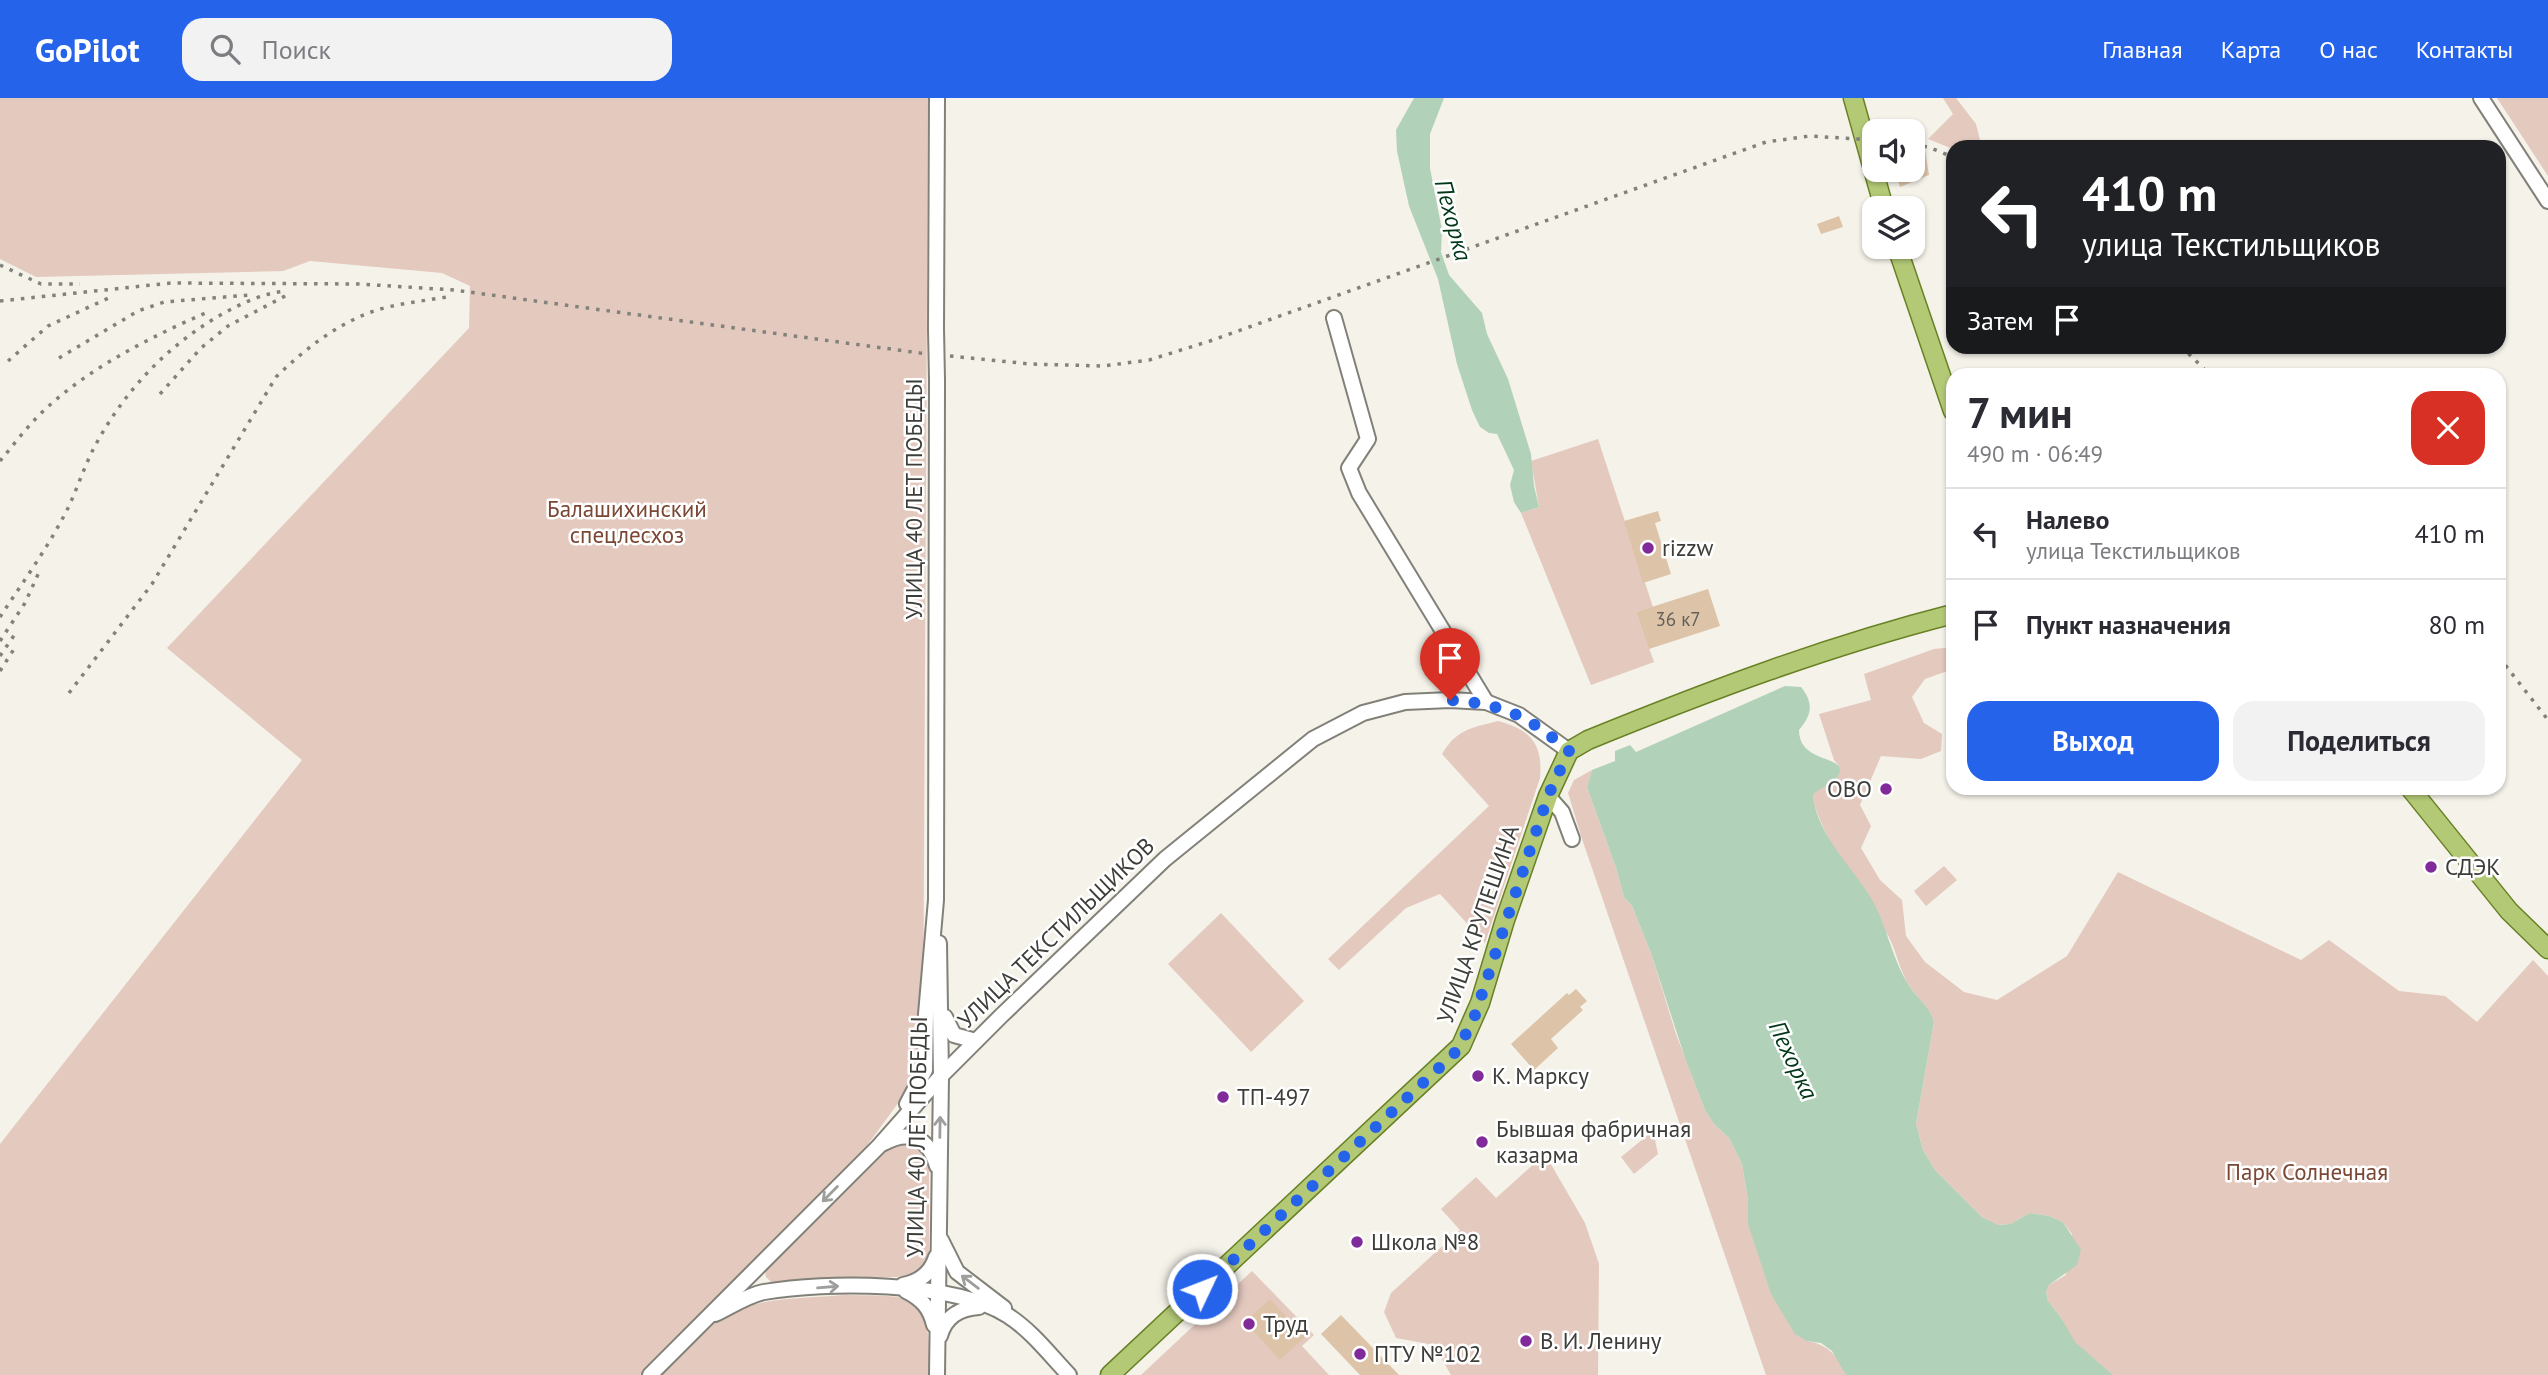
<!DOCTYPE html>
<html lang="ru">
<head>
<meta charset="utf-8">
<style>
  body { margin:0; font-family:"PT Sans",sans-serif; background:#f2f2f3; color:#2b2b33; height:100vh; display:flex; flex-direction:column; font-size:26px; white-space:nowrap }
  * { box-sizing:border-box; margin:0 }
  p { font-size:23px; color:#7c7c81 }
  .icon { flex:none; width:38px; height:38px; fill:none; stroke:currentColor; stroke-width:2; stroke-linecap:round; stroke-linejoin:round }
  .map { position:relative; flex:1; overflow:hidden }
  .side { position:absolute; left:1946px; top:270px; width:560px; height:427px; display:flex; flex-direction:column; background:#fff; border-radius:21px; box-shadow:0 2px 5px #0004 }
  .side>* { flex:none }
  .guide { position:absolute; left:1946px; top:42px; width:560px; height:214px; border-radius:21px; box-shadow:0 2px 5px #0004; background:#202124; color:#fff; overflow:hidden }
  .tools { position:absolute; left:1862px; top:21px; display:grid; gap:14px }
  .tools a { display:grid; place-items:center; width:63px; height:63px; border-radius:14px; background:#fff; box-shadow:0 2px 5px #0004; font-size:35px }
  .pin { position:absolute; display:grid; place-items:center; width:60px; height:60px; color:#fff; margin:-72px -30px; border-radius:50% 50% 50% 0; rotate:-45deg; box-shadow:0 0 7px #0007 }
  .pin .icon { rotate:45deg }
  .me { position:absolute; width:77px; margin:-38px; rotate:47deg; stroke-linejoin:round; filter:drop-shadow(0 0 5px #0008) }
  .turn { display:flex; align-items:center; gap:24px; height:147px; padding:0 21px; font-size:32px }
  .turn .icon { width:91px; height:91px; stroke-width:2.5 }
  .turn b { display:block; font-size:49px; line-height:60px }
  .then { display:flex; align-items:center; height:66px; padding:0 21px; background:#0003; gap:14px; font-size:26px }
  .round { display:grid; place-items:center; flex:none; width:74px; height:74px; border-radius:21px; background:#f2f2f3 }
  .overview { display:flex; align-items:center; justify-content:space-between; height:119px; padding:0 21px }
  h1 { font-size:42px; font-weight:700; line-height:52px }
  .cta { display:flex; gap:14px; margin-top:auto; padding:14px 21px }
  .cta a { flex:1; height:80px; border-radius:21px; background:#2563eb; color:#fff; font-size:28px; font-weight:700; line-height:80px; text-align:center }
  .cta a+a { background:#f2f2f3; color:#2b2b33 }
  ul { padding:0; list-style:none }
  li { display:flex; align-items:center; gap:21px; height:91px; padding:0 21px; border-top:2px solid #e1e1e2 }
  li div { flex:1 }
  li b { display:block; font-size:26px }
  li em { font-style:normal }
  header { display:flex; align-items:center; gap:42px; box-sizing:border-box; height:98px; padding:0 35px; background:#2563eb; color:#fff }
  header strong { font-size:33px }
  nav { display:flex; gap:38px; margin-inline-start:auto; font-size:24px }
  .search { width:490px; height:63px; background:#f2f2f3; display:flex; align-items:center; gap:18px; box-sizing:border-box; padding:0 24px; border-radius:21px; color:#7c7c81; font-size:26px }
  .map>svg:first-child { display:block }
  .green { fill:#e4c9bf }
  .water { fill:#b2d1b9 }
  .building { fill:#ddc4a9 }
  .lines { fill:none; stroke-linecap:round; stroke-linejoin:round }
  .minor-casing { stroke:#828179; stroke-width:18 }
  .major-casing { stroke:#698125; stroke-width:21 }
  .minor { stroke:#fff; stroke-width:14 }
  .major { stroke:#b3c976; stroke-width:18 }
  .rail { stroke:#82827c; stroke-width:3.5; stroke-dasharray:3.5 7; stroke-linecap:butt }
  .minor-bridge-casing { stroke:#828179; stroke-width:18; stroke-linecap:butt }
  .minor-bridge { stroke:#fff; stroke-width:14 }
  .oneway { stroke:#9e9e9c }
  .route { stroke:#2563eb; stroke-width:12; stroke-dasharray:0 21.6 }
  .poi-dot { fill:#812b9a; stroke:#fff; stroke-width:2.5 }
  .labels { text-anchor:middle; stroke-width:5; stroke-linejoin:round; paint-order:stroke }
  .number-label { font-size:19px; fill:#655f55 }
  .street-label { font-size:23px; fill:#3d3d39; stroke:#fff }
  .park-label { font-size:23px; fill:#7a4734; stroke:#fff }
  .poi-label { font-size:23px; fill:#3d3d39; stroke:#fff; text-anchor:start }
  .water-label { font-size:24px; font-style:italic; fill:#013718; stroke:#fff }
</style>
</head>
<body>
<header>
<strong>GoPilot</strong>
<div class="search"><svg class="icon" aria-label="search" viewBox="0 0 24 24"><circle cx="10" cy="10" r="6"/><path d="M15 15l6 6"/></svg>Поиск</div>
<nav><a>Главная</a><a>Карта</a><a>О нас</a><a>Контакты</a></nav>
</header>
<div class="map">
<svg width="2548" height="1277" viewBox="0 0 2548 1277">
  <rect width="100%" height="100%" fill="#f4f2e9"/>
  <g class="green">
    <path d="M0,0H928L923,953L904,997L855,1064L640,1277H0V1046L302,662L167,550L469,230L470,188L442,175L310,163L283,173L36,179L0,161Z"/>
    <path d="M1943,0H1956L1976,26L1980,42L1977,49L1953,51L1928,41L1953,16Z"/>
    <path d="M2497,0H2548V78Z"/>
    <path d="M1598,341L1653,509L1636,514L1654,564L1591,587L1521,415L1539,409L1531,363Z"/>
    <path d="M1953,549V571L1925,581L1912,599L1924,625L1942,636L1941,653L1921,661L1881,658L1860,707L1871,728L1861,750L1880,782L1902,802L1906,838L1925,864L1964,894L1997,902L2067,858L2118,774L2301,862L2329,842L2399,893L2445,898L2477,924L2533,862L2548,878V1277H2113L2074,1244L2062,1221L2048,1203L2046,1194L2049,1187L2066,1177L2072,1136L2063,1124L2049,1118L2030,1115L2010,1126L1997,1127L1982,1119L1935,1072L1923,1052L1916,1026L1934,924C1930,910 1918,901 1910,889C1900,874 1897,855 1889,839C1868,802 1817,735 1813,697L1819,689L1834,683L1839,668L1834,662L1819,616L1871,602L1864,576L1934,551Z"/>
    <path d="M1498,623C1531,632 1543,646 1540,680L1485,845L1440,796L1406,810L1339,872L1328,861L1489,708L1442,656C1457,631 1471,630 1498,623Z"/>
    <path d="M1592,672L1587,689L1616,770L1624,799L1632,808L1651,855L1676,936L1705,1012L1714,1026L1729,1040L1742,1066L1748,1102V1126L1807,1243C1827,1246 1839,1258 1846,1277H1766L1582,741L1568,695L1574,682Z"/>
    <path d="M1944,768L1957,782L1926,808L1914,793Z"/>
    <path d="M1221,815L1304,903L1251,954L1168,866Z"/>
    <path d="M1653,1033L1658,1056L1634,1076L1621,1059Z"/>
    <path d="M916,1043L929,1064V1165L915,1178L772,1185L766,1179L765,1172L890,1047Z"/>
    <path d="M1545,1056L1585,1125L1599,1166L1598,1277H1451L1434,1247L1396,1240L1384,1214L1391,1195L1460,1132L1441,1111L1476,1079L1496,1100Z"/>
    <path d="M1252,1173L1314,1237L1302,1248L1329,1277H1141Z"/>
    <path d="M844,1197C922,1198 929,1194 930,1277H660C677,1260 694,1237 713,1224C749,1198 802,1201 844,1197Z"/>
  </g>
  <g class="water">
    <path d="M1414,0H1444L1430,36V70L1442,132L1441,154L1449,177L1482,215L1487,236L1508,281L1531,356L1534,388L1539,409L1521,415L1514,404L1510,387L1514,372L1497,336L1489,335L1480,329L1472,312L1457,266L1438,181L1409,108L1397,53L1396,32Z"/>
    <path d="M1785,588L1801,589C1814,605 1812,617 1799,632C1799,669 1855,655 1836,681C1830,688 1820,689 1813,697C1817,737 1851,767 1871,800C1887,827 1892,862 1910,889C1918,901 1930,909 1934,924L1916,1026L1923,1052L1935,1072L1982,1119L1998,1127L2010,1126L2030,1115L2049,1118L2063,1124L2081,1152L2077,1167L2049,1187L2046,1194L2048,1203L2062,1221L2075,1244L2113,1277H1846L1832,1253L1821,1245L1807,1243L1795,1236L1771,1196L1748,1126V1102L1742,1066L1729,1040L1714,1026L1705,1012L1685,960L1651,855L1632,808L1624,799L1616,770L1587,689L1592,672L1615,663V653L1630,647L1636,654Z"/>
  </g>
  <g class="building">
    <path d="M1913,50L1925,52L1929,77L1900,89L1895,72H1913Z"/>
    <path d="M1839,118L1843,129L1821,136L1817,126Z"/>
    <path d="M1658,413L1661,423L1655,425L1671,476L1643,485L1624,423Z"/>
    <path d="M1708,491L1720,528L1649,551L1636,514Z"/>
    <path d="M1576,891L1587,903L1580,909L1583,912L1551,941L1558,950L1534,972L1511,946L1567,895L1569,897Z"/>
    <path d="M1270,1201L1305,1239L1280,1262L1245,1224Z"/>
    <path d="M1341,1217L1399,1277H1360L1321,1236Z"/>
  </g>
  <g class="lines">
    <g class="minor-casing">
      <g id="minor">
        <path d="M2481,0L2548,103"/>
        <path d="M1334,220L1368,341L1349,370L1359,395L1486,604"/>
        <path d="M936,231L937,0"/>
        <path d="M1548,698L1562,714L1572,741"/>
        <path d="M945,919L954,937L976,943"/>
        <path d="M907,1006L925,972L926,916L936,802L937,282"/>
        <path d="M884,1045C909,1031 929,1040 937,1068"/>
        <path d="M941,1142L957,1174L1004,1210"/>
        <path d="M903,1187C919,1184 931,1175 936,1159"/>
        <path d="M906,1193C922,1201 930,1210 934,1227"/>
        <path d="M715,1216C730,1209 748,1197 764,1194C827,1183 951,1183 1007,1217C1031,1232 1050,1257 1069,1277"/>
        <path d="M940,1238C945,1219 960,1210 979,1209"/>
        <path d="M650,1277L879,1048L941,978L1001,918L1165,761L1313,641L1363,615L1405,604L1450,602L1486,604L1519,617L1569,653"/>
        <path d="M937,1277L941,978L939,845"/>
      </g>
    </g>
    <g class="major-casing">
      <g id="major">
        <path d="M1853,0L1884,110"/>
        <path d="M1897,149L1953,313"/>
        <path d="M2410,690L2509,813L2548,851"/>
        <path d="M1110,1277L1461,948L1480,905L1505,822L1548,698L1569,653L1588,642C1708,593 1828,548 1953,516"/>
      </g>
    </g>
    <use href="#minor" class="minor"/>
    <use href="#major" class="major"/>
    <g class="rail">
      <path d="M1913,47L1928,49L1953,59"/>
      <path d="M0,167L41,186H80"/>
      <path d="M0,203L171,185L359,186L454,192L920,255L1030,266L1103,268L1149,262L1210,243L1766,44L1810,38L1874,42"/>
      <path d="M2181,248L2209,276"/>
      <path d="M59,260L138,213L164,204L249,197"/>
      <path d="M8,263L48,228L113,198"/>
      <path d="M160,296L201,250L228,228L289,196"/>
      <path d="M0,363C16,344 32,322 51,306C96,266 155,237 210,213"/>
      <path d="M0,519C23,484 49,448 68,410C78,389 85,366 96,346C125,293 165,250 217,219C238,207 262,195 286,193"/>
      <path d="M0,543L25,505L40,472"/>
      <path d="M0,558L15,536"/>
      <path d="M2499,559L2548,622"/>
      <path d="M0,573L14,551"/>
      <path d="M69,595L152,486L276,279C304,252 334,228 371,214C396,205 426,203 452,198"/>
    </g>
    <g class="minor-bridge-casing">
      <path id="minor-bridge" d="M936,231L937,282"/>
    </g>
    <use href="#minor-bridge" class="minor-bridge"/>
  </g>
  <defs><path id="oneway-shaft" d="M-6 0H5M1.5-3L5.5 0L1.5 3" fill="none" stroke-width="1.6" stroke-linecap="round" stroke-linejoin="round" transform="scale(1.75)"/></defs>
  <g class="oneway">
    <use href="#oneway-shaft" transform="translate(940 1029) rotate(-89)"/>
    <use href="#oneway-shaft" transform="translate(830 1096) rotate(135)"/>
    <use href="#oneway-shaft" transform="translate(970 1184) rotate(-143)"/>
    <use href="#oneway-shaft" transform="translate(828 1189) rotate(-5)"/>
  </g>
  <g class="lines">
    <path class="route" d="M1202,1191L1454,956L1472,926L1548,698L1569,653C1528,618 1504,606 1450,602"/>
  </g>
  <g class="poi-dot">
    <circle cx="1648" cy="450" r="7"/>
    <circle cx="1886" cy="691" r="7"/>
    <circle cx="2431" cy="769" r="7"/>
    <circle cx="1478" cy="978" r="7"/>
    <circle cx="1223" cy="999" r="7"/>
    <circle cx="1482" cy="1044" r="7"/>
    <circle cx="1357" cy="1144" r="7"/>
    <circle cx="1249" cy="1226" r="7"/>
    <circle cx="1526" cy="1243" r="7"/>
    <circle cx="1360" cy="1256" r="7"/>
  </g>
  <g class="labels">
    <g class="number-label">
      <text x="1678" y="528">36 к7</text>
    </g>
    <g class="street-label">
      <text transform="translate(914 401) rotate(-90)" y="8">УЛИЦА 40 ЛЕТ ПОБЕДЫ</text>
      <text transform="translate(1478 826) rotate(-71)" y="8">УЛИЦА КРУПЕШИНА</text>
      <text transform="translate(1056 835) rotate(-44)" y="8">УЛИЦА ТЕКСТИЛЬЩИКОВ</text>
      <text transform="translate(917 1039) rotate(-89)" y="8">УЛИЦА 40 ЛЕТ ПОБЕДЫ</text>
    </g>
    <g class="park-label">
      <text x="627" y="419">Балашихинский<tspan x="627" dy="26">спецлесхоз</tspan></text>
      <text x="2307" y="1082">Парк Солнечная</text>
    </g>
    <g class="poi-label">
      <text x="1662" y="458">rizzw</text>
      <text x="1872" y="699" text-anchor="end">ОВО</text>
      <text x="2445" y="777">СДЭК</text>
      <text x="1492" y="986">К. Марксу</text>
      <text x="1237" y="1007">ТП-497</text>
      <text x="1496" y="1039">Бывшая фабричная<tspan x="1496" dy="26">казарма</tspan></text>
      <text x="1371" y="1152">Школа №8</text>
      <text x="1263" y="1234">Труд</text>
      <text x="1540" y="1251">В. И. Ленину</text>
      <text x="1374" y="1264">ПТУ №102</text>
    </g>
    <g class="water-label">
      <text transform="translate(1453 122) rotate(75)" y="8">Пехорка</text>
      <text transform="translate(1793 962) rotate(65)" y="8">Пехорка</text>
    </g>
  </g>
</svg>
<div class="tools">
<a><svg class="icon" aria-label="sound" viewBox="0 0 24 24"><path d="M4 9h4l5-4v14l-5-4H4zM17 9q2 3 0 6"/></svg></a>
<a><svg class="icon" aria-label="layers" viewBox="0 0 24 24"><path d="M12 4l9 5-9 5-9-5zM3 14l9 5 9-5"/></svg></a>
</div>
<div class="pin" style="left:1450px;top:602px;background:#d93025"><svg class="icon" aria-label="arrive" viewBox="0 0 24 24"><path d="M6 21V4h12l-3 4 3 4H6"/></svg></div>
<svg class="me" style="left:1202px;top:1191px" viewBox="-20 -20 40 40"><circle r="17" fill="#2563eb" stroke="#fff" stroke-width="3"/><path d="M0-11L8 9 0 5-8 9z" fill="#fff"/></svg>
<div class="guide">
<div class="turn"><svg class="icon" aria-label="left" viewBox="0 0 24 24"><path d="M17 20v-9H6M10 6l-5 5 5 5"/></svg><div><b>410 m</b>улица Текстильщиков</div></div>
<div class="then">Затем<svg class="icon" aria-label="arrive" viewBox="0 0 24 24"><path d="M6 21V4h12l-3 4 3 4H6"/></svg></div>
</div>
<section class="side">
<div class="overview"><div><h1>7 мин</h1><p>490 m · 06:49</p></div><a class="round" style="background:#d93025;color:#fff"><svg class="icon" aria-label="close" viewBox="0 0 24 24"><path d="M6 6l12 12M18 6L6 18"/></svg></a></div>
<ul>
<li><svg class="icon" aria-label="left" viewBox="0 0 24 24"><path d="M17 20v-9H6M10 6l-5 5 5 5"/></svg><div><b>Налево</b><p>улица Текстильщиков</p></div><em>410 m</em></li>
<li><svg class="icon" aria-label="arrive" viewBox="0 0 24 24"><path d="M6 21V4h12l-3 4 3 4H6"/></svg><div><b>Пункт назначения</b></div><em>80 m</em></li>
</ul>
<div class="cta"><a>Выход</a><a>Поделиться</a></div>
</section>
</div>
</body>
</html>
